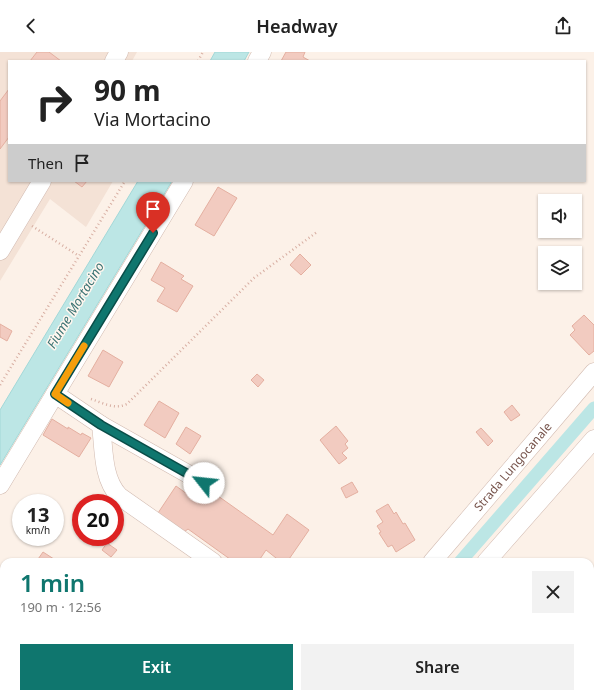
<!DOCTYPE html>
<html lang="en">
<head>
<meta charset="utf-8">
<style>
  body { margin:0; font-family:"Noto Sans",sans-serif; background:#f2f2f2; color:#222; height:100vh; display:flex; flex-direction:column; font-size:15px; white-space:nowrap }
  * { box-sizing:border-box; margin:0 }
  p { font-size:13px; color:#767676 }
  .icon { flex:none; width:22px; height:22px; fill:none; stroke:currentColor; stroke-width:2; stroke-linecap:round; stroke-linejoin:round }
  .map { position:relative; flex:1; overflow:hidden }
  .panel { position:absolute; left:0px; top:506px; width:594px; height:140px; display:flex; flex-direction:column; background:#fff; border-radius:12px 12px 0 0; box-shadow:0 1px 3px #0004 }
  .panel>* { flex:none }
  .top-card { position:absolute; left:8px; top:8px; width:578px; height:122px; border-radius:0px; box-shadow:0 1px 3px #0004; background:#fff; color:#222; overflow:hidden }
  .tools { position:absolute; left:538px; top:142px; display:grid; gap:8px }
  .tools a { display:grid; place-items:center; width:44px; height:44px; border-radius:0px; background:#fff; box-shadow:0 1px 3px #0004; font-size:20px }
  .speed { position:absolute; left:12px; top:442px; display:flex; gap:8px; font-size:20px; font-weight:700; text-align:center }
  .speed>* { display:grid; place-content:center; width:52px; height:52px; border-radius:50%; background:#fff; box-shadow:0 1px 3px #0004; line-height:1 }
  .speed small { font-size:10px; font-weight:400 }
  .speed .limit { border:6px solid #d22; background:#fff; color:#111 }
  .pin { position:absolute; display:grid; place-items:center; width:34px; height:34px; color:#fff; margin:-41px -17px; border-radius:50% 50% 50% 0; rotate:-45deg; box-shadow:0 0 4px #0007 }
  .pin .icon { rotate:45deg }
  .me { position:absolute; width:44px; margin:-22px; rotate:299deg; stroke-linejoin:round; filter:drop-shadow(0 0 3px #0008) }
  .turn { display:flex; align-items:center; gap:14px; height:84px; padding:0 20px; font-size:18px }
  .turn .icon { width:52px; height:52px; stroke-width:2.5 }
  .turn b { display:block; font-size:28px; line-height:34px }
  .then { display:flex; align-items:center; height:38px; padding:0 20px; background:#0003; gap:8px; font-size:15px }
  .round { display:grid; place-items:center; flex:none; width:42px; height:42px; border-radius:0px; background:#f2f2f2 }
  .headline { display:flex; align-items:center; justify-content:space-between; height:68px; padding:0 20px }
  h1 { font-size:24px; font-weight:600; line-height:30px; color:#0f766e }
  .cta { display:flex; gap:8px; margin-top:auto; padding:8px 20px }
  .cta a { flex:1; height:46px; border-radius:0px; background:#0f766e; color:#fff; font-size:16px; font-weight:600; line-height:46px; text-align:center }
  .cta a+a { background:#f2f2f2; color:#222 }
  header { display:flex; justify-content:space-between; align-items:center; height:52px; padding:0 20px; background:#fff; font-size:18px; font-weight:600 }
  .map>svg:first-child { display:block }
  .residential { fill:#f4e2d6 }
  .water { fill:#bce6e5; stroke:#a2d8d8 }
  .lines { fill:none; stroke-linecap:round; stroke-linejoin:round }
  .canal { stroke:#bce6e5; stroke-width:13 }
  .building { fill:#f2cbc0; stroke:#e4afa0 }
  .minor-casing { stroke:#d1bab0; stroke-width:19 }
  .path { stroke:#d7aea2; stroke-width:2.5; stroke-dasharray:1 3; stroke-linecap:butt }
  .minor { stroke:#fff; stroke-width:18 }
  .route-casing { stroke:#0a4d48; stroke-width:10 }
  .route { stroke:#0f766e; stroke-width:7 }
  .slow { stroke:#f59e0b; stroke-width:7 }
  .labels { text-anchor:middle; stroke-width:3; stroke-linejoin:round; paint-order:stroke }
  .street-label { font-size:12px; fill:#77544c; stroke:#fff6ef }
  .water-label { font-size:13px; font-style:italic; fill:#3c7474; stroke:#fff6ef }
</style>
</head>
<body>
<header><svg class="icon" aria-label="back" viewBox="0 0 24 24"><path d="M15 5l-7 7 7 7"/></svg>Headway<svg class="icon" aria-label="share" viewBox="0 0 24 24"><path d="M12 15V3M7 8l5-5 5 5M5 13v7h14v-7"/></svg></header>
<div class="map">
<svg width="594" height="646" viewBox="0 0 594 646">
  <rect width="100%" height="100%" fill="#fcf1e8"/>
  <path class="residential" d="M0,0H137L132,9H9V129H113L86,175L50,147L0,229Z"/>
  <g class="water">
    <path d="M215,0H249L244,9H210Z"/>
    <path d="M138,129H172L0,413V358Z"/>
  </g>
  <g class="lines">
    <path class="canal" d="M460,510L594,356"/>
  </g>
  <g class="building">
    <path d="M37,0H49L61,9H30Z"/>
    <path d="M286,0H305L303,5L310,9H281Z"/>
    <path d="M9,37V85L0,97V49Z"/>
    <path d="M74,129H87L82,135Z"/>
    <path d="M218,135L237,146L214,184L195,173Z"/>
    <path d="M300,202L311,213L301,223L290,213Z"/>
    <path d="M161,210L184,224L181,227L193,234L177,260L157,249L165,236L151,228Z"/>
    <path d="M584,263L594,273V299L589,303L570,283L575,278L572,274Z"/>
    <path d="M0,272L12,279L7,289L0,285Z"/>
    <path d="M103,298L123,310L109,335L88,324Z"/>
    <path d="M257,322L264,328L258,335L251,328Z"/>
    <path d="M159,349L179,361L165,386L144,373Z"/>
    <path d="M512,353L520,363L511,369L504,360Z"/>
    <path d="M52,367L68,377V375L81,383L82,381L91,386L79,405L43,383Z"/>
    <path d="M336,374L348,389L345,392L348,396L342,401L347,406L339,412L320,388Z"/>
    <path d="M186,375L201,384L190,402L176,392Z"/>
    <path d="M481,376L493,389L488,394L476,380Z"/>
    <path d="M352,430L358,440L346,446L341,436Z"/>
    <path d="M176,434L201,452L211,439L273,483L287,462L309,478L287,510H281L266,498L258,510H234L188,477L184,480L158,461Z"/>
    <path d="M388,452L394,462L396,460L403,472L405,471L415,488L396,500L392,493L388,495L379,481L381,480L377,474L383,470L376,459Z"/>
    <path d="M107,491L117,498L111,505L102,498Z"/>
    <path d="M43,500L57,509L56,510H36Z"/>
    <path d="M4,548V572L0,569V554Z"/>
    <path d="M4,577V603L3,604L0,602V582Z"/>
    <path d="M56,642H107L108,646H57Z"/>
  </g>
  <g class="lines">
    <g class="minor-casing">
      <g id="minor">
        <path d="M114,9L119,0"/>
        <path d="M257,9L262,0"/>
        <path d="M0,199L42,129"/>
        <path d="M55,342L101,373C104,396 102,426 119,444L213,510"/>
        <path d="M101,373L204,431"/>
        <path d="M0,433L184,129"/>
        <path id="s1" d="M432,510L594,320"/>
        <path d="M486,510L594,387"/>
        <path d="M413,642L414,646"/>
      </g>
    </g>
    <g class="path">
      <path d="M198,9L203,0"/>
      <path d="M32,174L79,204"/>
      <path d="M0,333L125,129"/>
      <path d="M91,347C103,351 115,358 127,352L254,226L317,180"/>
      <path d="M0,617L4,614"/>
    </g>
    <use href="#minor" class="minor"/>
  </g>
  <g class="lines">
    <g class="route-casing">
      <path id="route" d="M153,181L55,342L101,373L204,431"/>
    </g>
    <use href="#route" class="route"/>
    <path class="slow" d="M68,351L55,342L84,294"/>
  </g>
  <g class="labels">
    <g class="street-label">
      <text dy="4" stroke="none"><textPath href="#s1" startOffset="125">Strada Lungocanale</textPath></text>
    </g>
    <g class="water-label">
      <text transform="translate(75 253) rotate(-59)" y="5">Fiume Mortacino</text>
    </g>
  </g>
</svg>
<div class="tools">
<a><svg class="icon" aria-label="sound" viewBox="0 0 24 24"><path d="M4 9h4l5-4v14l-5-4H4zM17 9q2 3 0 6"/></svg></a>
<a><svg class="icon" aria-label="layers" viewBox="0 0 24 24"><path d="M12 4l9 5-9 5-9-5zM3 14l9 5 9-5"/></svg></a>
</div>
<div class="speed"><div>13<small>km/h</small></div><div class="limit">20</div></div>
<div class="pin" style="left:153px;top:181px;background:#d93025"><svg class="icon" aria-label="arrive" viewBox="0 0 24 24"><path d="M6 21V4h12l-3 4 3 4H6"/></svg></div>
<svg class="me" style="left:204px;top:431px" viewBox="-20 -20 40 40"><circle r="19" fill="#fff"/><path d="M0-13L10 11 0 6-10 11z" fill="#0f766e"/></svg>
<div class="top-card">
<div class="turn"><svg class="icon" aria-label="right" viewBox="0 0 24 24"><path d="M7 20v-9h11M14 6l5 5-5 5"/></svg><div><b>90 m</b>Via Mortacino</div></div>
<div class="then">Then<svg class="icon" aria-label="arrive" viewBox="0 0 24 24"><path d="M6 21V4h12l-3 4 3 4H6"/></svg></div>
</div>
<section class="panel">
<div class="headline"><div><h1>1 min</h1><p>190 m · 12:56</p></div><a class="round"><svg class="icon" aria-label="close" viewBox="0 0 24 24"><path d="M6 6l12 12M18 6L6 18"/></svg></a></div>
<div class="cta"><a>Exit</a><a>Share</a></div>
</section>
</div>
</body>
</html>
